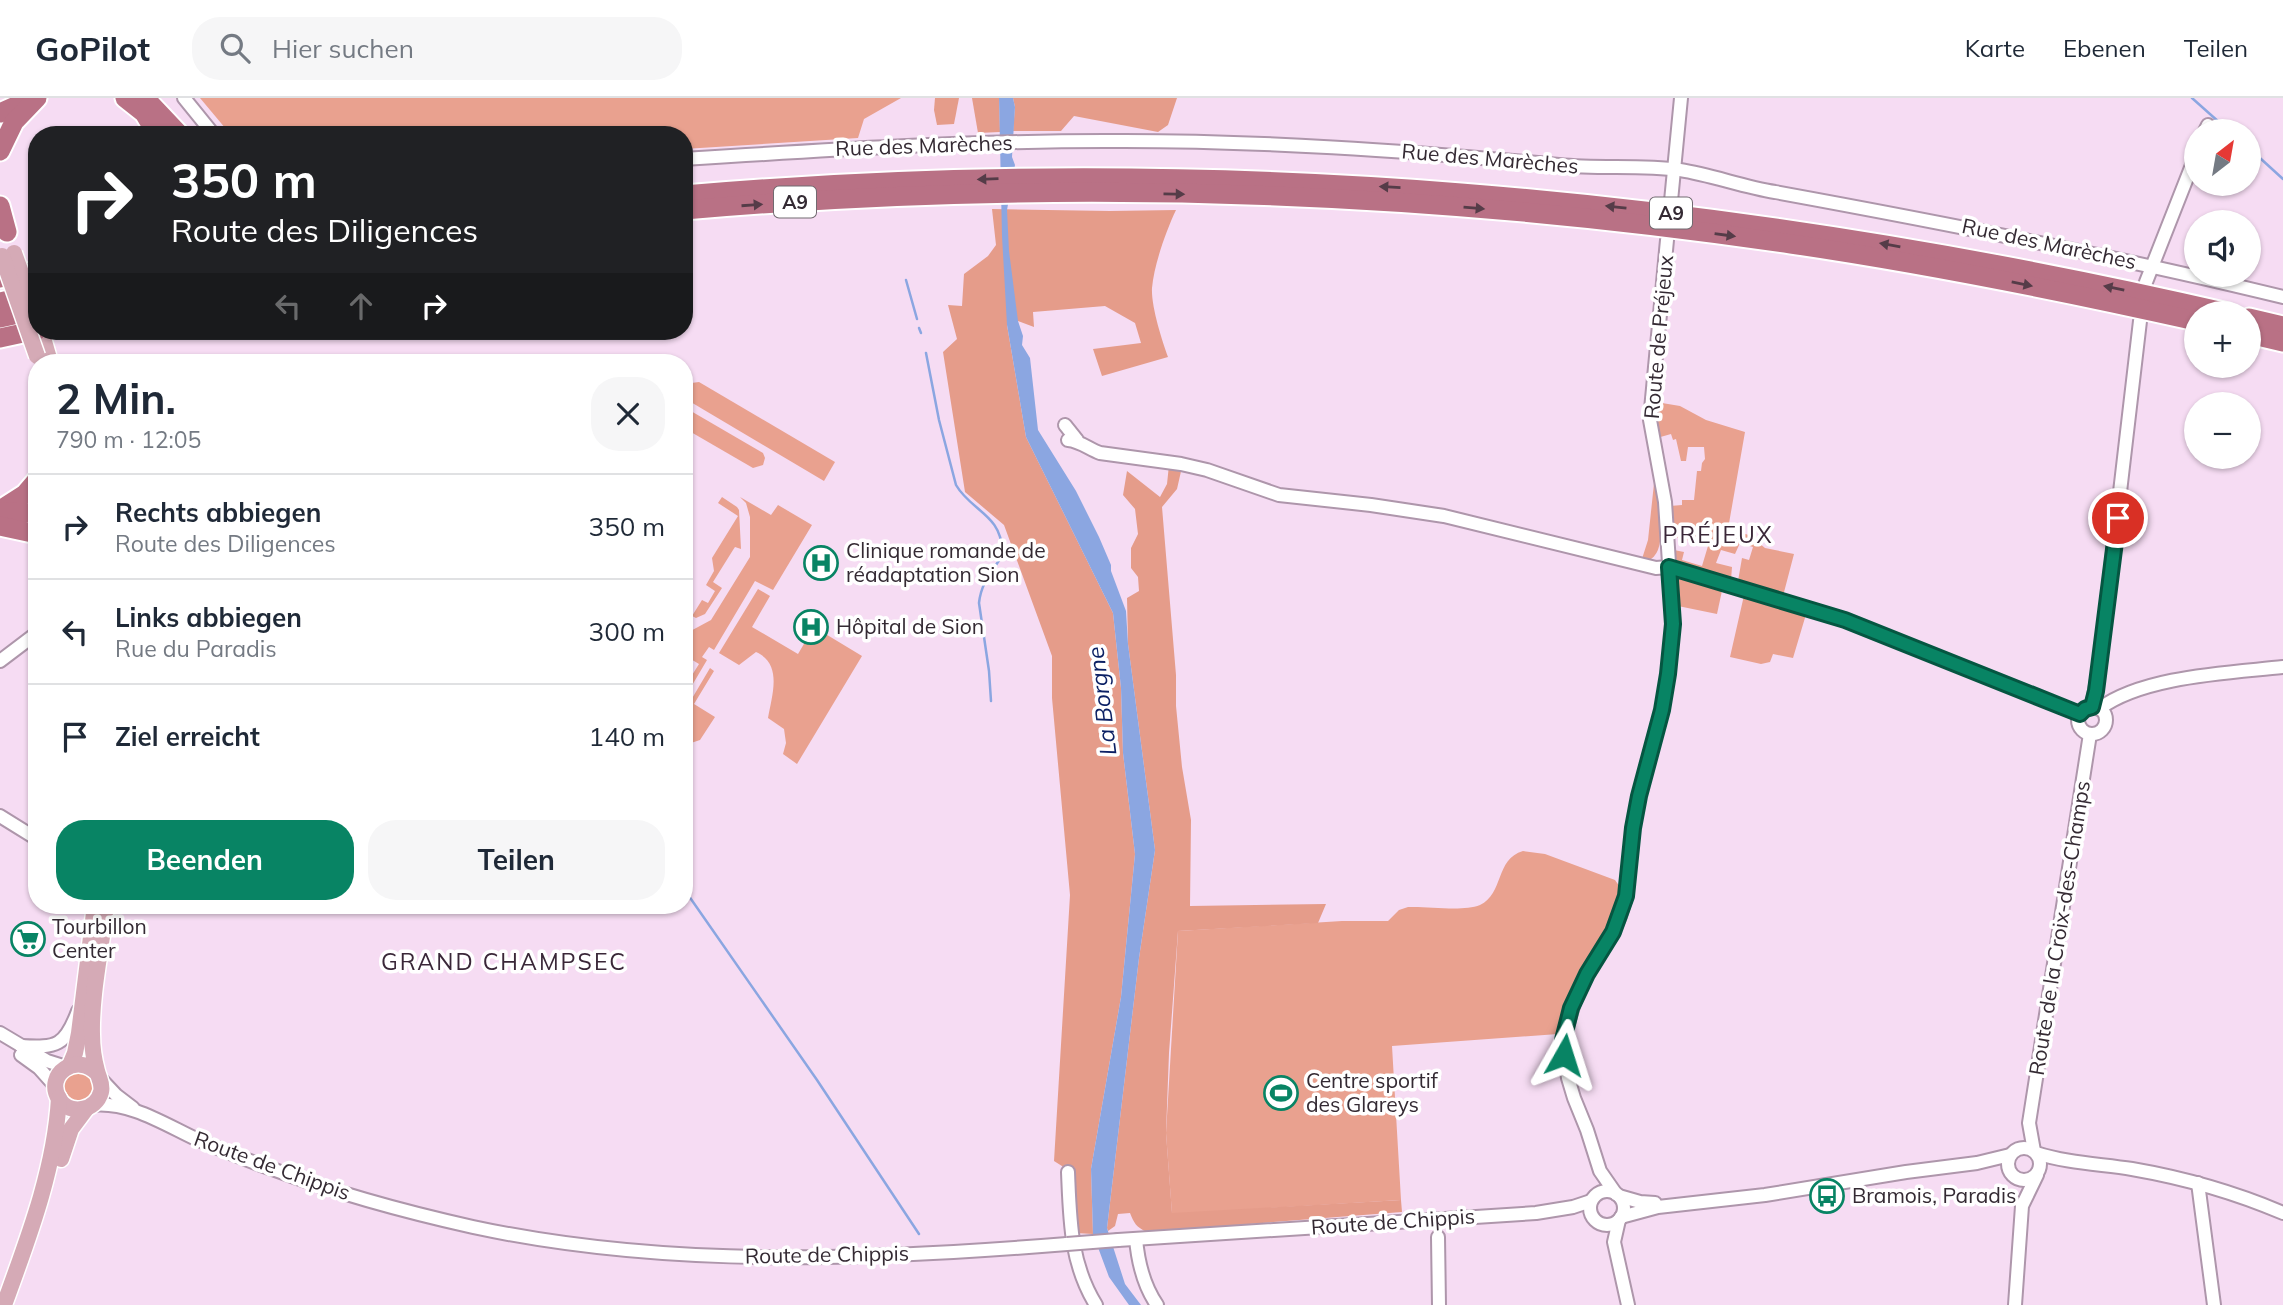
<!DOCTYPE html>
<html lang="de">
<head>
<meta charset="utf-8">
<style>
  body { margin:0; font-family:Mulish,sans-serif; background:#f6f6f7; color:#1f2937; height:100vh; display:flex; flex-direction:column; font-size:26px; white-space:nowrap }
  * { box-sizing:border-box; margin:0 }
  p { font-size:23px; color:#747a83 }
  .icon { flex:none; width:38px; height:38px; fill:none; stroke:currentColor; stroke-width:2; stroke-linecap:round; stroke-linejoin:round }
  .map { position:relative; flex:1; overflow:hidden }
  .details { position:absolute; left:28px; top:256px; width:665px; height:560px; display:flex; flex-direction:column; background:#fff; border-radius:28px; box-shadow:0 2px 5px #0004 }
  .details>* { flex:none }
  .top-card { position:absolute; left:28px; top:28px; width:665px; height:214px; border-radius:28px; box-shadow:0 2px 5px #0004; background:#202124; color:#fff; overflow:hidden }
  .needle { width:46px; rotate:31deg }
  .controls { position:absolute; left:2184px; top:21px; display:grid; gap:14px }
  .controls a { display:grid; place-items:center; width:77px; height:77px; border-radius:50%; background:#fff; box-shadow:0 2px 5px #0004; font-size:35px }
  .pin { position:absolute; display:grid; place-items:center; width:60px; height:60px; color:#fff; margin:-30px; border:4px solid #fff; border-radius:50%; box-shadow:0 2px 7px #0007 }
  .me { position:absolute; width:77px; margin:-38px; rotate:6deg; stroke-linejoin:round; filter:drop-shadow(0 0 5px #0008) }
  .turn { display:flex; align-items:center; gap:24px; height:147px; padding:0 28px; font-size:32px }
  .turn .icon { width:91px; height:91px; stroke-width:2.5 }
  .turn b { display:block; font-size:49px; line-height:60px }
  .lanes { display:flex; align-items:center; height:66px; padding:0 28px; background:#0003; justify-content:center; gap:35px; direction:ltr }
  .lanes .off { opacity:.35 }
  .round { display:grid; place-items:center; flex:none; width:74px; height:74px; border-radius:28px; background:#f6f6f7 }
  .headline { display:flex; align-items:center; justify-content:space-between; height:119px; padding:0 28px }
  h1 { font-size:42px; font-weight:700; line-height:52px }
  .cta { display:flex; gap:14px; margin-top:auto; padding:14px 28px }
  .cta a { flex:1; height:80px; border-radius:28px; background:#088464; color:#fff; font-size:28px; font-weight:700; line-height:80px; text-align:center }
  .cta a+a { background:#f6f6f7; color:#1f2937 }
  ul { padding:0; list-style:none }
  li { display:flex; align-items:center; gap:21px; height:105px; padding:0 28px; border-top:2px solid #e0e1e3 }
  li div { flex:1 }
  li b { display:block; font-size:26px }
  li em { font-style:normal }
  header { display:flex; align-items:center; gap:42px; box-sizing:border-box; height:98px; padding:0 35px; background:#fff; border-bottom:2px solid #e0e1e3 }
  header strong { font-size:33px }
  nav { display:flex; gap:38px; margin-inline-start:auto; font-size:24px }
  .search { width:490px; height:63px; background:#f6f6f7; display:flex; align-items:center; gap:18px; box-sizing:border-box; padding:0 24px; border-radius:28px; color:#747a83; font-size:26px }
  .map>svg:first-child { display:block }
  .green { fill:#e9a18f }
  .forest { fill:#e59c8a }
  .water { fill:#8ba6e1 }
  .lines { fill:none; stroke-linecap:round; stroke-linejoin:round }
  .stream { stroke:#8ba6e1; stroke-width:2.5 }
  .minor-casing { stroke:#ae96ab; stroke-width:16 }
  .major-casing { stroke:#fff; stroke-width:19 }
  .highway-casing { stroke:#fff; stroke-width:23 }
  .minor { stroke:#fff; stroke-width:12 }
  .major { stroke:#d5aab6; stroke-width:16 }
  .highway { stroke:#b97185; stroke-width:19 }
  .minor-bridge-casing { stroke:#ae96ab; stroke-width:16; stroke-linecap:butt }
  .major-bridge-casing { stroke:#fff; stroke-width:19; stroke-linecap:butt }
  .minor-bridge { stroke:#fff; stroke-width:12 }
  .major-bridge { stroke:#d5aab6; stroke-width:16 }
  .oneway { fill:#553c48 }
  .route-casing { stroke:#055641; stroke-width:18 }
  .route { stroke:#088464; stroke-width:12 }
  .labels { text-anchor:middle; stroke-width:7; stroke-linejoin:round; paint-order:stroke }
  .shield { fill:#fff; stroke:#716a70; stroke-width:2 }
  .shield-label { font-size:19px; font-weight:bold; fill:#342a33 }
  .street-label { font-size:21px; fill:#342a33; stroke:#fff }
  .poi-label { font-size:21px; fill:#342a33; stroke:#fff; text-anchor:start }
  .neighbourhood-label { font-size:23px; letter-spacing:2px; fill:#3a2738; stroke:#fff }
  .water-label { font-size:23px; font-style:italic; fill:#0b2064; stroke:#fff }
</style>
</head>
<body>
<header>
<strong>GoPilot</strong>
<div class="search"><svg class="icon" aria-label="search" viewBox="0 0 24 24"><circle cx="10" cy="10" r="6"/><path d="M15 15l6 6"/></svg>Hier suchen</div>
<nav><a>Karte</a><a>Ebenen</a><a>Teilen</a></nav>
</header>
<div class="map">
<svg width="2283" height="1207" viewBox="0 0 2283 1207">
  <rect width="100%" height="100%" fill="#f6dcf3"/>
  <g class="green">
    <path d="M200,0H901L864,21L858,40L684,51V37H231Z"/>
    <path d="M699,284L835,364L824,383L684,300V286Z"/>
    <path d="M1656,304L1680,308L1706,322L1745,334L1728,431L1749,437L1765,450L1794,456L1783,498L1738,483L1742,460L1749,462L1753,449L1740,445L1735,456L1721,452L1716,465L1732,469L1731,482L1675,464L1674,452L1684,454L1682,462L1702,468L1708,448L1672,438L1670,408L1682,407V402H1694L1697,373H1701L1702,365L1705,361L1704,349H1688L1686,363H1681L1676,341L1673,342L1671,336L1657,340L1655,331Z"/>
    <path d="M684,309L763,355L765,360L763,367L753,370L684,330Z"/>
    <path d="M1655,376C1657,394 1667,443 1655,457C1652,462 1646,463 1641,464L1648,442Z"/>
    <path d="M722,399L737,409L739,412L741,451L735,449L733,452L713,484L722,490L705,516L696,520L692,518L702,502L708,505L715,493L706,487L714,473L712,460L738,418L718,405Z"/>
    <path d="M740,399L771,417L778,407L812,427L773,492L755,483L714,552L709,549L702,559L707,562L684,601V590L699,566L684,557L685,536L711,522L750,459V419L746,405Z"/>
    <path d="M1685,477L1723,488L1717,516L1678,508L1676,485L1678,480Z"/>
    <path d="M758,491L770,498L752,529L798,556L814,529L862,558L797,666L783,656L786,645L784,631L768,620C772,597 783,566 756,554L739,567L719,555Z"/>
    <path d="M1745,493L1807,513L1793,560L1773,556L1770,564L1761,566L1730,559Z"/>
    <path d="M710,570L714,573L694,606L715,619L700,642L688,646L684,644V614Z"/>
    <path d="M1523,753L1545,756L1615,782L1622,792C1616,814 1609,834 1597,853C1577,886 1564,894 1558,936L1392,948L1401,1102L1172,1116L1166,1035L1178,833L1342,823H1388L1399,812L1408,809C1428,808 1462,814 1480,807C1504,796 1495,761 1523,753Z"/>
    <circle cx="79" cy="989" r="15"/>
  </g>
  <g class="forest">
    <path d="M935,0H959L954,26L937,27L934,12Z"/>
    <path d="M972,0H999L1000,34L978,35Z"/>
    <path d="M1013,0H1177L1168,27L1158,34L1074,18L1061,33H1013L1015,9Z"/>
    <path d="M992,111L1110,113L1176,112C1166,133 1154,167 1152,190C1151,208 1162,242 1168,259L1102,278L1093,251L1141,245L1135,225L1105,208L1033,214L1034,229L1018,223L1007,227L1026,339L1113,515L1121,590L1123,655L1135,756L1121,899L1091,1071L1093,1136L1075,1135L1073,1075L1054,1063L1070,797L1052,600V558L1004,427L965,394L943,254L957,241L948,207L962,208L964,176L988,158L996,147Z"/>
    <path d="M1169,367L1182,369L1177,391L1162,409L1176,577V608L1182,669L1191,722L1190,808L1326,806L1318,825L1178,833L1169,955L1166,1035L1172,1115L1401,1102L1402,1114L1147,1134C1136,1129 1134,1125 1130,1115L1118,1116L1115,1128L1108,1133L1107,1130L1139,860L1155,752L1128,546L1127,500L1139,493L1138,479L1131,470V450L1138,436L1135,411L1123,397L1127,373L1160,399L1167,386Z"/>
  </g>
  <path class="water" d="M999,0H1013L1015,9L1012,59L1015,67L1007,112L1009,153L1018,223L1023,238L1022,247L1030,260L1038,332L1076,393L1099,439L1111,467V473L1126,513L1128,546L1155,752L1139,860L1107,1130L1125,1186L1141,1207H1129L1109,1179L1093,1136L1091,1071L1121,899L1135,756L1123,655L1121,590L1113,515L1026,339L1007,227L1002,138Z"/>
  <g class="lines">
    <g class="stream">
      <path d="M2192,0L2229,33"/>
      <path d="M2249,50L2283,81"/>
      <path d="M906,182L917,221"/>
      <path d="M919,230L921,235"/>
      <path d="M926,255L939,322L956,387C971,413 1002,417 1002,453"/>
      <path d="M991,603L989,573L979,505C981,486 990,476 1000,461"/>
      <path d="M684,791L817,982L919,1136"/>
    </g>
    <g class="minor-casing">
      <g id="minor">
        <path d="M184,0L214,37"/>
        <path d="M2205,33L2208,27"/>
        <path d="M684,61C825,52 965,43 1105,43C1257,42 1408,53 1559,67C1599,71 1640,67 1680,72C1712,77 1743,89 1775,94C1945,125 2115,158 2283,199"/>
        <path d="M1671,103L1681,0"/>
        <path d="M2146,184L2196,57"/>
        <path d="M1065,327L1077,342"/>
        <path d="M1068,342C1080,343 1089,351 1100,355L1181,366L1207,372L1279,397L1371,407L1444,418L1656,470L1669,469L1845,522L2080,616"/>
        <path d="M0,563L37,535"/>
        <circle cx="2092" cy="622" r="14"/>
        <path d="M2092,609L2100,565L2140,223"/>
        <path d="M2099,611C2143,578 2229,575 2283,569"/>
        <path d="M0,718L37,741"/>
        <path d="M0,935L47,963L66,969"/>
        <path d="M21,948C57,950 65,948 78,913"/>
        <path d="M21,957L39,970L56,989"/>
        <path d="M100,980L116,997L133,1010"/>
        <path d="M92,1007C129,1003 164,1026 196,1041C222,1052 248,1063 275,1072C339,1096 406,1114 473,1129C668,1171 869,1162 1067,1146"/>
        <circle cx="2024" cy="1066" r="16"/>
        <path d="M2034,1053L2029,1025L2090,636"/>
        <path d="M2036,1055C2067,1065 2100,1066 2132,1071C2184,1080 2234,1094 2283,1115"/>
        <path d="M1068,1074C1070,1121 1070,1165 1096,1207"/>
        <path d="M2198,1085L2214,1207"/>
        <circle cx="1607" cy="1110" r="17"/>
        <path d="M1616,1096L1600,1073L1587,1032L1574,1000L1568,980L1564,957L1563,942L1576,898L1587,876L1613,834L1620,818L1626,798L1633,730L1639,698L1662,612L1668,576L1673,526L1665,404L1650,322L1667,142"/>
        <path d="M1619,1098L1640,1104L1655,1105"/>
        <path d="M1621,1119L1658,1109L1765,1097L1906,1074L1977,1065L2010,1057"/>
        <path d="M1619,1122L1614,1144L1628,1207"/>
        <path d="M1438,1139L1439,1207"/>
        <path d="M1136,1141C1138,1164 1144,1188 1157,1207"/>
        <path d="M1118,1142L1536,1115L1573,1109L1591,1103"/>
        <path d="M2015,1207L2022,1108L2037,1077"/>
      </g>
    </g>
    <g class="major-casing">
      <g id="major">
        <path d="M41,233L50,264"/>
        <path d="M70,967L75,955L79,935L95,807"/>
        <path d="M97,975C77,954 44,976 59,1001C70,1018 96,1013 101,994C103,986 99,981 97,973C94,962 92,948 92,936C91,895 102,848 106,807"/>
        <path d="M61,1061L71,1031L86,1011"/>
        <path d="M4,1207C28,1141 55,1071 59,1000"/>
      </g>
    </g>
    <g class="highway-casing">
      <g id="highway">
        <path d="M125,0L144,15L157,37"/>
        <path d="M145,0L180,37"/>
        <path d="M0,15L31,1"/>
        <path d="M0,53L14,24L37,0"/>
        <path d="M684,97C1207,52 1718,97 2228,215"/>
        <path d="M0,108L7,134"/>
        <path d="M684,112C1053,80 1425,92 1791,146C1927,166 2062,193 2196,223"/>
        <path d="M0,180L37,173"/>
        <path d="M0,204L32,197"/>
        <path d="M0,220L37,212"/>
        <path d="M2249,220L2283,228"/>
        <path d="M2249,236L2283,244"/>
        <path d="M0,240L37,232"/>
        <path d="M0,412L25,396L37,382"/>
        <path d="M0,414L37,415"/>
        <path d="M0,428L37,436"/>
      </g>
    </g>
    <use href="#minor" class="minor"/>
    <use href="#major" class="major"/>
    <use href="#highway" class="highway"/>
    <g class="minor-bridge-casing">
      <path id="minor-bridge" d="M1067,1146L1118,1142"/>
    </g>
    <g class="major-bridge-casing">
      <g id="major-bridge">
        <path d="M14,155L37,220"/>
        <path d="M2,158L37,258"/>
      </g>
    </g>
    <use href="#minor-bridge" class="minor-bridge"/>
    <use href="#major-bridge" class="major-bridge"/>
  </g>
  <defs><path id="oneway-solid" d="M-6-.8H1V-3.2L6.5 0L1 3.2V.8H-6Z" transform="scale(1.75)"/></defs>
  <g class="oneway">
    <use href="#oneway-solid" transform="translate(988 81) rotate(178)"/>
    <use href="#oneway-solid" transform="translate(1390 89) rotate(-177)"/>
    <use href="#oneway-solid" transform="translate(1174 96) rotate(1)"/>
    <use href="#oneway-solid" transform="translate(752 107) rotate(-4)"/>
    <use href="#oneway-solid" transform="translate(1616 109) rotate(-174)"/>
    <use href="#oneway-solid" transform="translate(1474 110) rotate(5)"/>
    <use href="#oneway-solid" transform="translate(1725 137) rotate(8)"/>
    <use href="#oneway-solid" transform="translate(1890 147) rotate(-170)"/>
    <use href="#oneway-solid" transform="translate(2022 186) rotate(11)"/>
    <use href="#oneway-solid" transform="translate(2114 190) rotate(-168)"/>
  </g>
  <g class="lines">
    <g class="route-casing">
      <path id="route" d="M1564,957L1563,942L1571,910L1587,876L1613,834L1626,798L1633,730L1639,698L1662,612L1668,576L1673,526L1669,469L1845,522L2080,616L2085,611L2092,609L2096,593L2118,420"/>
    </g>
    <use href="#route" class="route"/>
  </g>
  <defs>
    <g id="hospital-ring" transform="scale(1.75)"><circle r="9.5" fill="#fff" stroke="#088464" stroke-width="1.5"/><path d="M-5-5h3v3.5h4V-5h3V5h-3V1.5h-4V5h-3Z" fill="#088464"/></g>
    <g id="supermarket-ring" transform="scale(1.75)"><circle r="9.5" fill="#fff" stroke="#088464" stroke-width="1.5"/><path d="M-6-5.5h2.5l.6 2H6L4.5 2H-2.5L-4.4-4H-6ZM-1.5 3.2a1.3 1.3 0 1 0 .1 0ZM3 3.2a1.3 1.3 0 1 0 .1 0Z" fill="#088464"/></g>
    <g id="stadium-ring" transform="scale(1.75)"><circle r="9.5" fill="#fff" stroke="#088464" stroke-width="1.5"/><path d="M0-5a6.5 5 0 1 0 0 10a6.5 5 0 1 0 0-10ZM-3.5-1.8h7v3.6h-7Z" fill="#088464"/></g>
    <g id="bus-ring" transform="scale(1.75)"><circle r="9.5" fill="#fff" stroke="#088464" stroke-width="1.5"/><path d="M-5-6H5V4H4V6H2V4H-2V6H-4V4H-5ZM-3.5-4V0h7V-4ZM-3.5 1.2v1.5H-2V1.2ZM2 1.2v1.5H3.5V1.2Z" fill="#088464"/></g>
  </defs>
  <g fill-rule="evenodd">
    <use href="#hospital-ring" x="821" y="465"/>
    <use href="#hospital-ring" x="811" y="529"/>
    <use href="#supermarket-ring" x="28" y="841"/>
    <use href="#stadium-ring" x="1281" y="995"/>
    <use href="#bus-ring" x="1827" y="1098"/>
  </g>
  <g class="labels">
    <g class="shield">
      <rect x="774" y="88.5" width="42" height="31" rx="5"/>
      <rect x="1650" y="99.5" width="42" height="31" rx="5"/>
    </g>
    <g class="shield-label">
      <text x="795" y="111">A9</text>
      <text x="1671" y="122">A9</text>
    </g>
    <g class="street-label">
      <text transform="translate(924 48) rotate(-2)" y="7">Rue des Marèches</text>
      <text transform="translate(1490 61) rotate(5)" y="7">Rue des Marèches</text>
      <text transform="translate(2049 146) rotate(12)" y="7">Rue des Marèches</text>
      <text transform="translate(1659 239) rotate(-85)" y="7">Route de Préjeux</text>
      <text transform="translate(2060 830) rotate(-81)" y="7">Route de la Croix-des-Champs</text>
      <text transform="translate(272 1068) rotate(20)" y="7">Route de Chippis</text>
      <text transform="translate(1393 1124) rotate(-4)" y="7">Route de Chippis</text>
      <text transform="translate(827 1157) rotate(-1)" y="7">Route de Chippis</text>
    </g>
    <g class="poi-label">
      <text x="846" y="460">Clinique romande de<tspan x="846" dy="24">réadaptation Sion</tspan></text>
      <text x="836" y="536">Hôpital de Sion</text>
      <text x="52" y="836">Tourbillon<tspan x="52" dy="24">Center</tspan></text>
      <text x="1306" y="990">Centre sportif<tspan x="1306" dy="24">des Glareys</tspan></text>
      <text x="1852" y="1105">Bramois, Paradis</text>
    </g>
    <g class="neighbourhood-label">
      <text x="1718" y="445">PRÉJEUX</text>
      <text x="504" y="872">GRAND CHAMPSEC</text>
    </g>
    <g class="water-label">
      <text transform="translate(1102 603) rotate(-97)" y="8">La Borgne</text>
    </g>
  </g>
</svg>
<div class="controls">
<a><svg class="needle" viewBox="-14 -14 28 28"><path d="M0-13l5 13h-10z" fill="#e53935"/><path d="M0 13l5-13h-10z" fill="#747a83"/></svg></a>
<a><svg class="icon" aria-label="sound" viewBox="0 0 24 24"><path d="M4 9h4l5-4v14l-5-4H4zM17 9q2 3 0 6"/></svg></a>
<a>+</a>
<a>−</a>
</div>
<div class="pin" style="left:2118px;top:420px;background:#d93025"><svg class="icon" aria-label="arrive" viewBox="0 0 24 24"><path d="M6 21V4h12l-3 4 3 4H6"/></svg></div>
<svg class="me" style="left:1564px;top:957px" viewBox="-20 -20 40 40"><path d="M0-17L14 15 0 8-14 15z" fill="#088464" stroke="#fff" stroke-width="4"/></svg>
<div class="top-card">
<div class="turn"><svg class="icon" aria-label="right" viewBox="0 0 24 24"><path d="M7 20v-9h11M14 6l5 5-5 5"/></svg><div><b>350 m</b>Route des Diligences</div></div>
<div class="lanes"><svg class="icon off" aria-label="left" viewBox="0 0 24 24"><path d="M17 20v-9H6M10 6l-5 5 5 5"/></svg><svg class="icon off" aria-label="ahead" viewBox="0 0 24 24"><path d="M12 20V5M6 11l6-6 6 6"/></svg><svg class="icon" aria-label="right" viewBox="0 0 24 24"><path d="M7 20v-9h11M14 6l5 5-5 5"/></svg></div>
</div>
<section class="details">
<div class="headline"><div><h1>2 Min.</h1><p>790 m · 12:05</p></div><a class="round"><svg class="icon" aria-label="close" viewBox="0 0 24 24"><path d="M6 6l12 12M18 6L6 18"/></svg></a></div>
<ul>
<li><svg class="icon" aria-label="right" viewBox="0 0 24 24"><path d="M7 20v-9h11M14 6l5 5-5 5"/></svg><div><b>Rechts abbiegen</b><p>Route des Diligences</p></div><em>350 m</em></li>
<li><svg class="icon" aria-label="left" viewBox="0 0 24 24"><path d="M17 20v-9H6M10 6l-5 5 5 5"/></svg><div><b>Links abbiegen</b><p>Rue du Paradis</p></div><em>300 m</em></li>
<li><svg class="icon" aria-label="arrive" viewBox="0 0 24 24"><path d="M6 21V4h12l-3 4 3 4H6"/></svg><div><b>Ziel erreicht</b></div><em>140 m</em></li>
</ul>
<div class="cta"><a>Beenden</a><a>Teilen</a></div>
</section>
</div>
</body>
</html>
